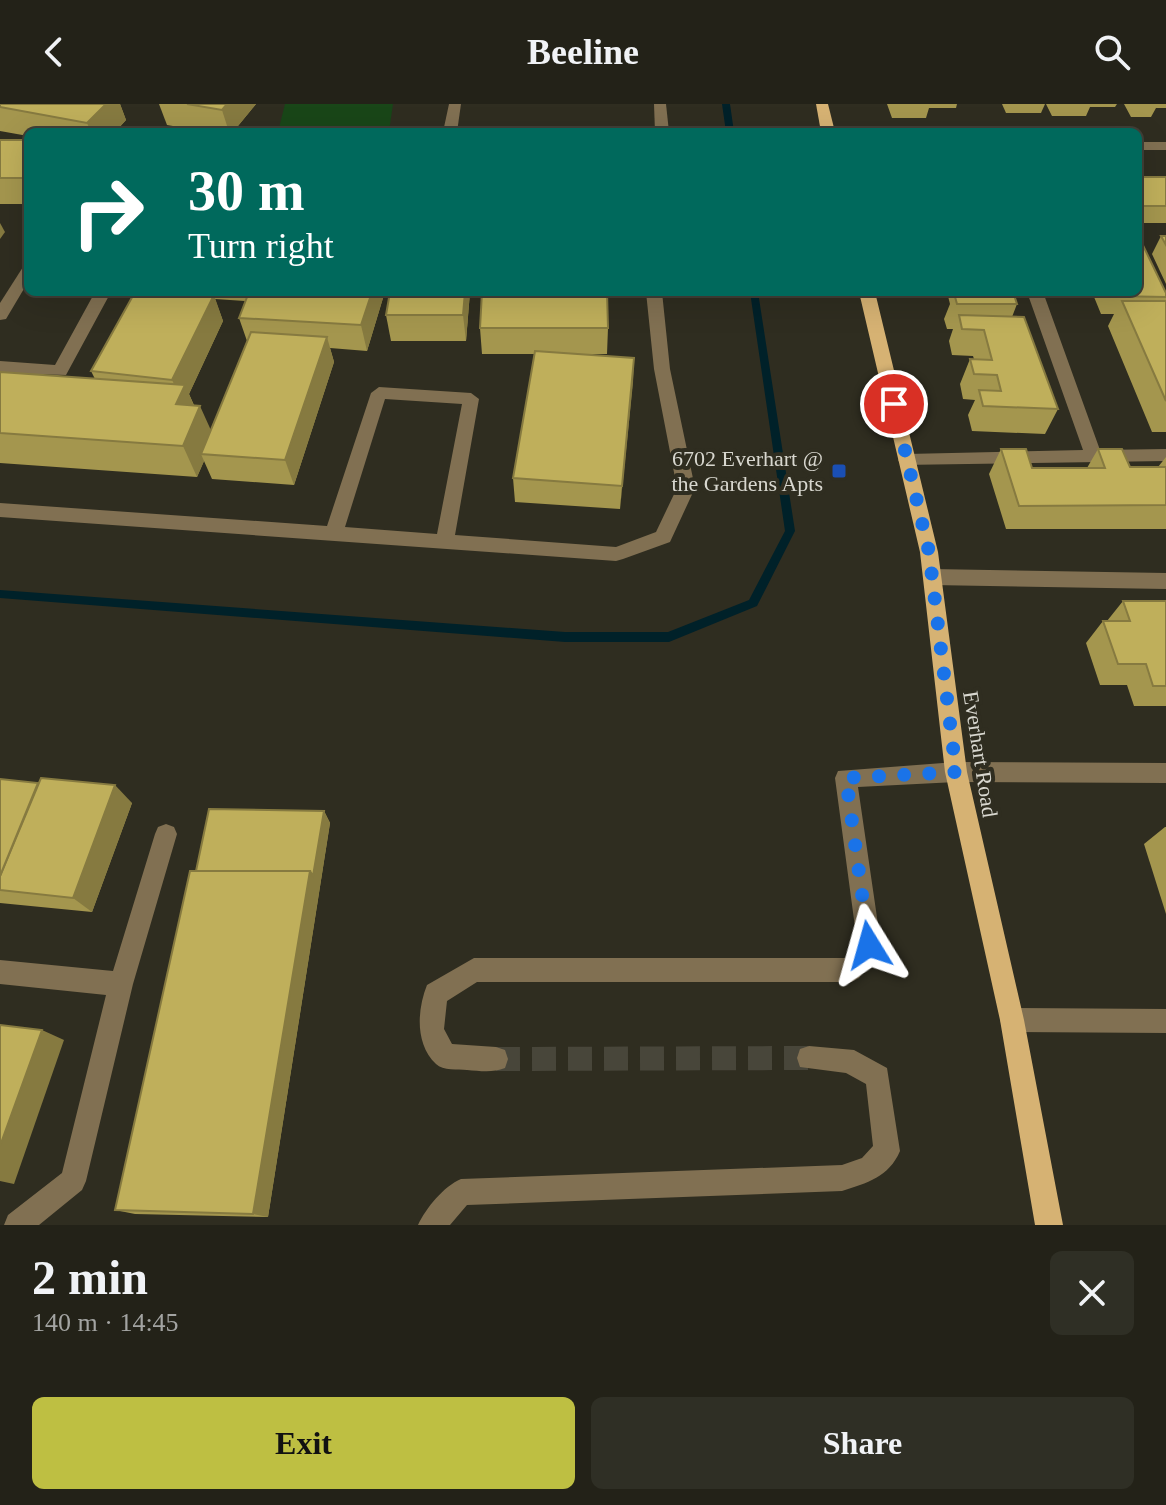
<!DOCTYPE html>
<html lang="en">
<head>
<meta charset="utf-8">
<style>
  body { margin:0; font-family:"Times New Roman",serif; background:#2f2f25; color:#f1f3f6; height:100vh; display:flex; flex-direction:column; font-size:30px; white-space:nowrap }
  * { box-sizing:border-box; margin:0 }
  p { font-size:26px; color:#a3a4a2 }
  .icon { flex:none; width:44px; height:44px; fill:none; stroke:currentColor; stroke-width:2; stroke-linecap:round; stroke-linejoin:round }
  .map { position:relative; height:1121px; overflow:hidden }
  .panel { display:flex; flex-direction:column; background:#232218; flex:1 }
  .panel>* { flex:none }
  .hud { position:absolute; left:24px; top:24px; width:1118px; height:168px; border-radius:12px; box-shadow:0 8px 32px #0002,0 0 0 2px #403f37; background:#00695c; color:#fff; overflow:hidden }
  .pin { position:absolute; display:grid; place-items:center; width:68px; height:68px; color:#fff; margin:-34px; border:4px solid #fff; border-radius:50%; box-shadow:0 2px 8px #0007 }
  .me { position:absolute; width:88px; margin:-44px; rotate:352deg; stroke-linejoin:round; filter:drop-shadow(0 0 6px #0008) }
  .turn { display:flex; align-items:center; gap:28px; height:168px; padding:0 32px; font-size:36px }
  .turn .icon { width:104px; height:104px; stroke-width:2.5 }
  .turn b { display:block; font-size:56px; line-height:68px }
  .round { display:grid; place-items:center; flex:none; width:84px; height:84px; border-radius:12px; background:#2f2f25 }
  .head { display:flex; align-items:center; justify-content:space-between; height:136px; padding:0 32px }
  h1 { font-size:48px; font-weight:800; line-height:60px }
  .action { display:flex; gap:16px; margin-top:auto; padding:16px 32px }
  .action a { flex:1; height:92px; border-radius:12px; background:#bebf42; color:#111; font-size:32px; font-weight:800; line-height:92px; text-align:center }
  .action a+a { background:#2f2f25; color:#f1f3f6 }
  header { display:flex; justify-content:space-between; align-items:center; height:104px; padding:0 32px; background:#232218; font-size:36px; font-weight:800 }
  .map>svg:first-child { display:block }
  .green { fill:#194618 }
  .lines { fill:none; stroke-linecap:round; stroke-linejoin:round }
  .stream { fill:#002129; fill-rule:evenodd }
  .minor-tunnel { stroke:#48463a; stroke-width:24; stroke-dasharray:24 12; stroke-linecap:butt }
  .minor { fill:#817052; fill-rule:evenodd }
  .major { fill:#d6b273; fill-rule:evenodd }
  .wall { fill:#a4964e; fill-rule:evenodd }
  .shaded-wall { fill:#867a40 }
  .building { fill:#bfaf5b; stroke:#867a40; stroke-width:2 }
  .route { stroke:#1a73e8; stroke-width:14; stroke-dasharray:0 25.2 }
  .transit-dot { fill:#1a4fb4; stroke:#2f2d20; stroke-width:3 }
  .labels { text-anchor:middle; stroke-width:8; stroke-linejoin:round; paint-order:stroke }
  .poi-label { font-size:22px; fill:#d8d7cf; stroke:#2f2d20; text-anchor:end }
  .street-label { font-size:22px; fill:#d8d7cf; stroke:#2f2d20 }
</style>
</head>
<body>
<header><svg class="icon" aria-label="back" viewBox="0 0 24 24"><path d="M15 5l-7 7 7 7"/></svg>Beeline<svg class="icon" aria-label="search" viewBox="0 0 24 24"><circle cx="10" cy="10" r="6"/><path d="M15 15l6 6"/></svg></header>
<div class="map">
<svg width="1166" height="1121" viewBox="0 0 1166 1121">
  <rect width="100%" height="100%" fill="#2f2d20"/>
  <path class="green" d="M285,0H393L389,28H278Z"/>
  <g class="lines">
    <g class="stream">
      <path d="M722,0H730L734,28H726Z"/>
      <path d="M750,188H758L795,427L757,502L669,538H565L0,494V486L565,528H668L749,496L785,427Z"/>
    </g>
    <path class="minor-tunnel" d="M496,955L809,954"/>
    <g class="minor">
      <path d="M449,0H461L457,28H443Z"/>
      <path d="M654,0H666L669,28H655Z"/>
      <rect x="1138" y="38" width="28" height="8"/>
      <path d="M28,161V178L6,215L0,216V199L23,163Z"/>
      <path d="M95,188H111L66,271L0,269V257L55,261Z"/>
      <path d="M646,188H662L670,265L695,384L670,438L623,455L616,457L0,413V399L327,422L371,289L379,283L471,289L479,295L455,431L616,443L656,428L677,384L654,265ZM385,295L462,300L437,430L345,423Z"/>
      <path d="M1027,188H1043L1100,346L1166,345V357L901,361L898,356L901,351L907,350L1083,346Z"/>
      <path d="M932,465L1166,469V485L932,481L923,473Z"/>
      <path d="M956,658L1166,659V679L956,678L858,683L881,841L859,874L851,878H477L447,897L444,925L452,940L496,943L505,946L508,955L505,964C493,969 480,967 467,966C458,965 443,967 436,960C415,940 417,906 427,881L474,854H845L857,838L835,674L838,667Z"/>
      <path d="M166,720L174,723L177,730L133,880L86,1077L82,1086L39,1121H4L8,1111L62,1069L106,891L0,880V856L113,867L155,730L158,723Z"/>
      <path d="M1012,904L1166,905V929L1012,928L1003,925L1000,916L1003,907Z"/>
      <path d="M809,942L854,946L887,964L900,1047C889,1073 867,1079 842,1087L467,1101L450,1121H418C426,1104 444,1082 461,1075L842,1061L862,1054L873,1042L866,980L846,969L800,963L797,954L800,945Z"/>
    </g>
    <g class="major">
      <path d="M816,0H828L835,28H821Z"/>
      <path d="M859,188H875L938,448L967,668L1024,916L1063,1121H1035L1000,916L945,668L920,448Z"/>
    </g>
  </g>
  <g class="wall">
    <path d="M0,0H120L126,16L115,28H28V32L0,27Z"/>
    <path d="M159,0H256L233,28H208L167,21Z"/>
    <path d="M887,0H957L956,4H929L926,14H892Z"/>
    <path d="M1002,0H1045L1041,9H1006Z"/>
    <path d="M1046,0H1117L1115,3H1090L1086,12H1052Z"/>
    <path d="M1124,0H1166V4H1156L1151,13H1131Z"/>
    <rect x="0" y="36" width="28" height="64"/>
    <rect x="1138" y="73" width="28" height="46"/>
    <path d="M1161,132H1166V180L1152,150Z"/>
    <path d="M135,188H382L383,194L367,247L330,244L334,258L294,381L212,375L204,357L197,373L0,359V268L95,275L91,267ZM215,195L245,197L239,214L247,237L211,327L194,301L189,290L223,217Z"/>
    <path d="M390,188H470L466,237H391L386,211Z"/>
    <path d="M947,188H1013L1017,200L1012,213L1058,305L1045,330L972,327L968,311L975,296L963,295L960,280L970,255H974L973,252L952,251L949,237L953,225H947L944,215L950,200Z"/>
    <path d="M1092,188L1166,189V328H1152L1108,222L1114,210H1101Z"/>
    <path d="M480,224H608L607,250H573L634,254L620,405L515,398L513,374L535,250H482Z"/>
    <path d="M1001,345L1032,364H1087L1098,345L1130,363H1158L1166,353V425H1006L989,370Z"/>
    <path d="M1123,497H1166V602H1134L1127,581H1100L1086,539L1103,517H1107Z"/>
    <path d="M0,675L132,699L92,808L0,799Z"/>
    <path d="M324,707L330,719L268,1113L135,1110L115,1106L196,767Z"/>
    <path d="M1165,723H1166V810L1144,740Z"/>
  </g>
  <g class="shaded-wall">
    <path d="M106,0H120L126,16L115,28H91L87,19Z"/>
    <path d="M227,0H256L233,28H229L222,6Z"/>
    <path d="M0,119L5,128L0,135Z"/>
    <path d="M372,188H382L383,194L367,247L361,221Z"/>
    <path d="M465,188H470L466,237L463,211Z"/>
    <path d="M214,191L223,217L189,290L197,309L200,302L214,333L201,350L204,357L197,373L183,342L176,300L180,292L172,276Z"/>
    <path d="M327,233L334,258L294,381L285,356Z"/>
    <path d="M634,254L633,279L620,405L622,382Z"/>
    <path d="M115,681L132,699L92,808L73,794Z"/>
    <path d="M324,707L330,719L268,1113L253,1110L310,767Z"/>
    <path d="M42,926L64,936L14,1080L0,1077V1042Z"/>
  </g>
  <g class="building">
    <path d="M0,0H106L87,19L0,3Z"/>
    <path d="M187,0H227L222,6Z"/>
    <rect x="0" y="36" width="28" height="38"/>
    <rect x="1138" y="73" width="28" height="29"/>
    <path d="M1138,131L1166,189V193L1111,192L1109,188H1138Z"/>
    <path d="M1161,132H1166V141Z"/>
    <path d="M135,188H181L214,191L172,276L91,267Z"/>
    <path d="M249,188H372L361,221L239,214Z"/>
    <path d="M390,188H465L463,211H386Z"/>
    <path d="M482,188H607L608,224H480Z"/>
    <path d="M963,188H1013L1017,200H957L954,189L963,190Z"/>
    <path d="M1122,197H1166V297Z"/>
    <path d="M959,211L1024,213L1058,305L983,302L979,286L1001,287L997,271L974,270L970,255L992,256L984,226L962,225Z"/>
    <path d="M251,228L327,233L285,356L201,350Z"/>
    <path d="M535,247L634,254L622,382L513,374Z"/>
    <path d="M0,268L185,281L176,300L200,302L183,342L0,329Z"/>
    <path d="M1001,345H1026L1032,364H1105L1098,345H1122L1130,363H1166V401L1019,402Z"/>
    <path d="M1123,497H1166V582H1153L1146,560H1118L1103,517H1130Z"/>
    <path d="M41,674L115,681L73,794L0,786V772Z"/>
    <path d="M0,675L38,679L0,772Z"/>
    <path d="M209,705L324,707L313,772L310,767H196Z"/>
    <path d="M190,767H310L253,1110L115,1106Z"/>
    <path d="M0,921L42,926L0,1042Z"/>
  </g>
  <g class="lines">
    <path class="route" d="M869,841L846,674L956,668L929,448L894,300"/>
  </g>
  <rect class="transit-dot" x="831" y="359" width="16" height="16" rx="4"/>
  <g class="labels">
    <g class="poi-label">
      <text x="823" y="362">6702 Everhart @<tspan x="823" dy="25">the Gardens Apts</tspan></text>
    </g>
    <g class="street-label">
      <text transform="translate(981 650) rotate(81)" y="8">Everhart Road</text>
    </g>
  </g>
</svg>
<div class="pin" style="left:894px;top:300px;background:#d93025"><svg class="icon" aria-label="arrive" viewBox="0 0 24 24"><path d="M6 21V4h12l-3 4 3 4H6"/></svg></div>
<svg class="me" style="left:869px;top:841px" viewBox="-20 -20 40 40"><path d="M0-17L14 15 0 8-14 15z" fill="#1a73e8" stroke="#fff" stroke-width="4"/></svg>
<div class="hud">
<div class="turn"><svg class="icon" aria-label="right" viewBox="0 0 24 24"><path d="M7 20v-9h11M14 6l5 5-5 5"/></svg><div><b>30 m</b>Turn right</div></div>
</div>
</div>
<section class="panel">
<div class="head"><div><h1>2 min</h1><p>140 m · 14:45</p></div><a class="round"><svg class="icon" aria-label="close" viewBox="0 0 24 24"><path d="M6 6l12 12M18 6L6 18"/></svg></a></div>
<div class="action"><a>Exit</a><a>Share</a></div>
</section>
</body>
</html>
